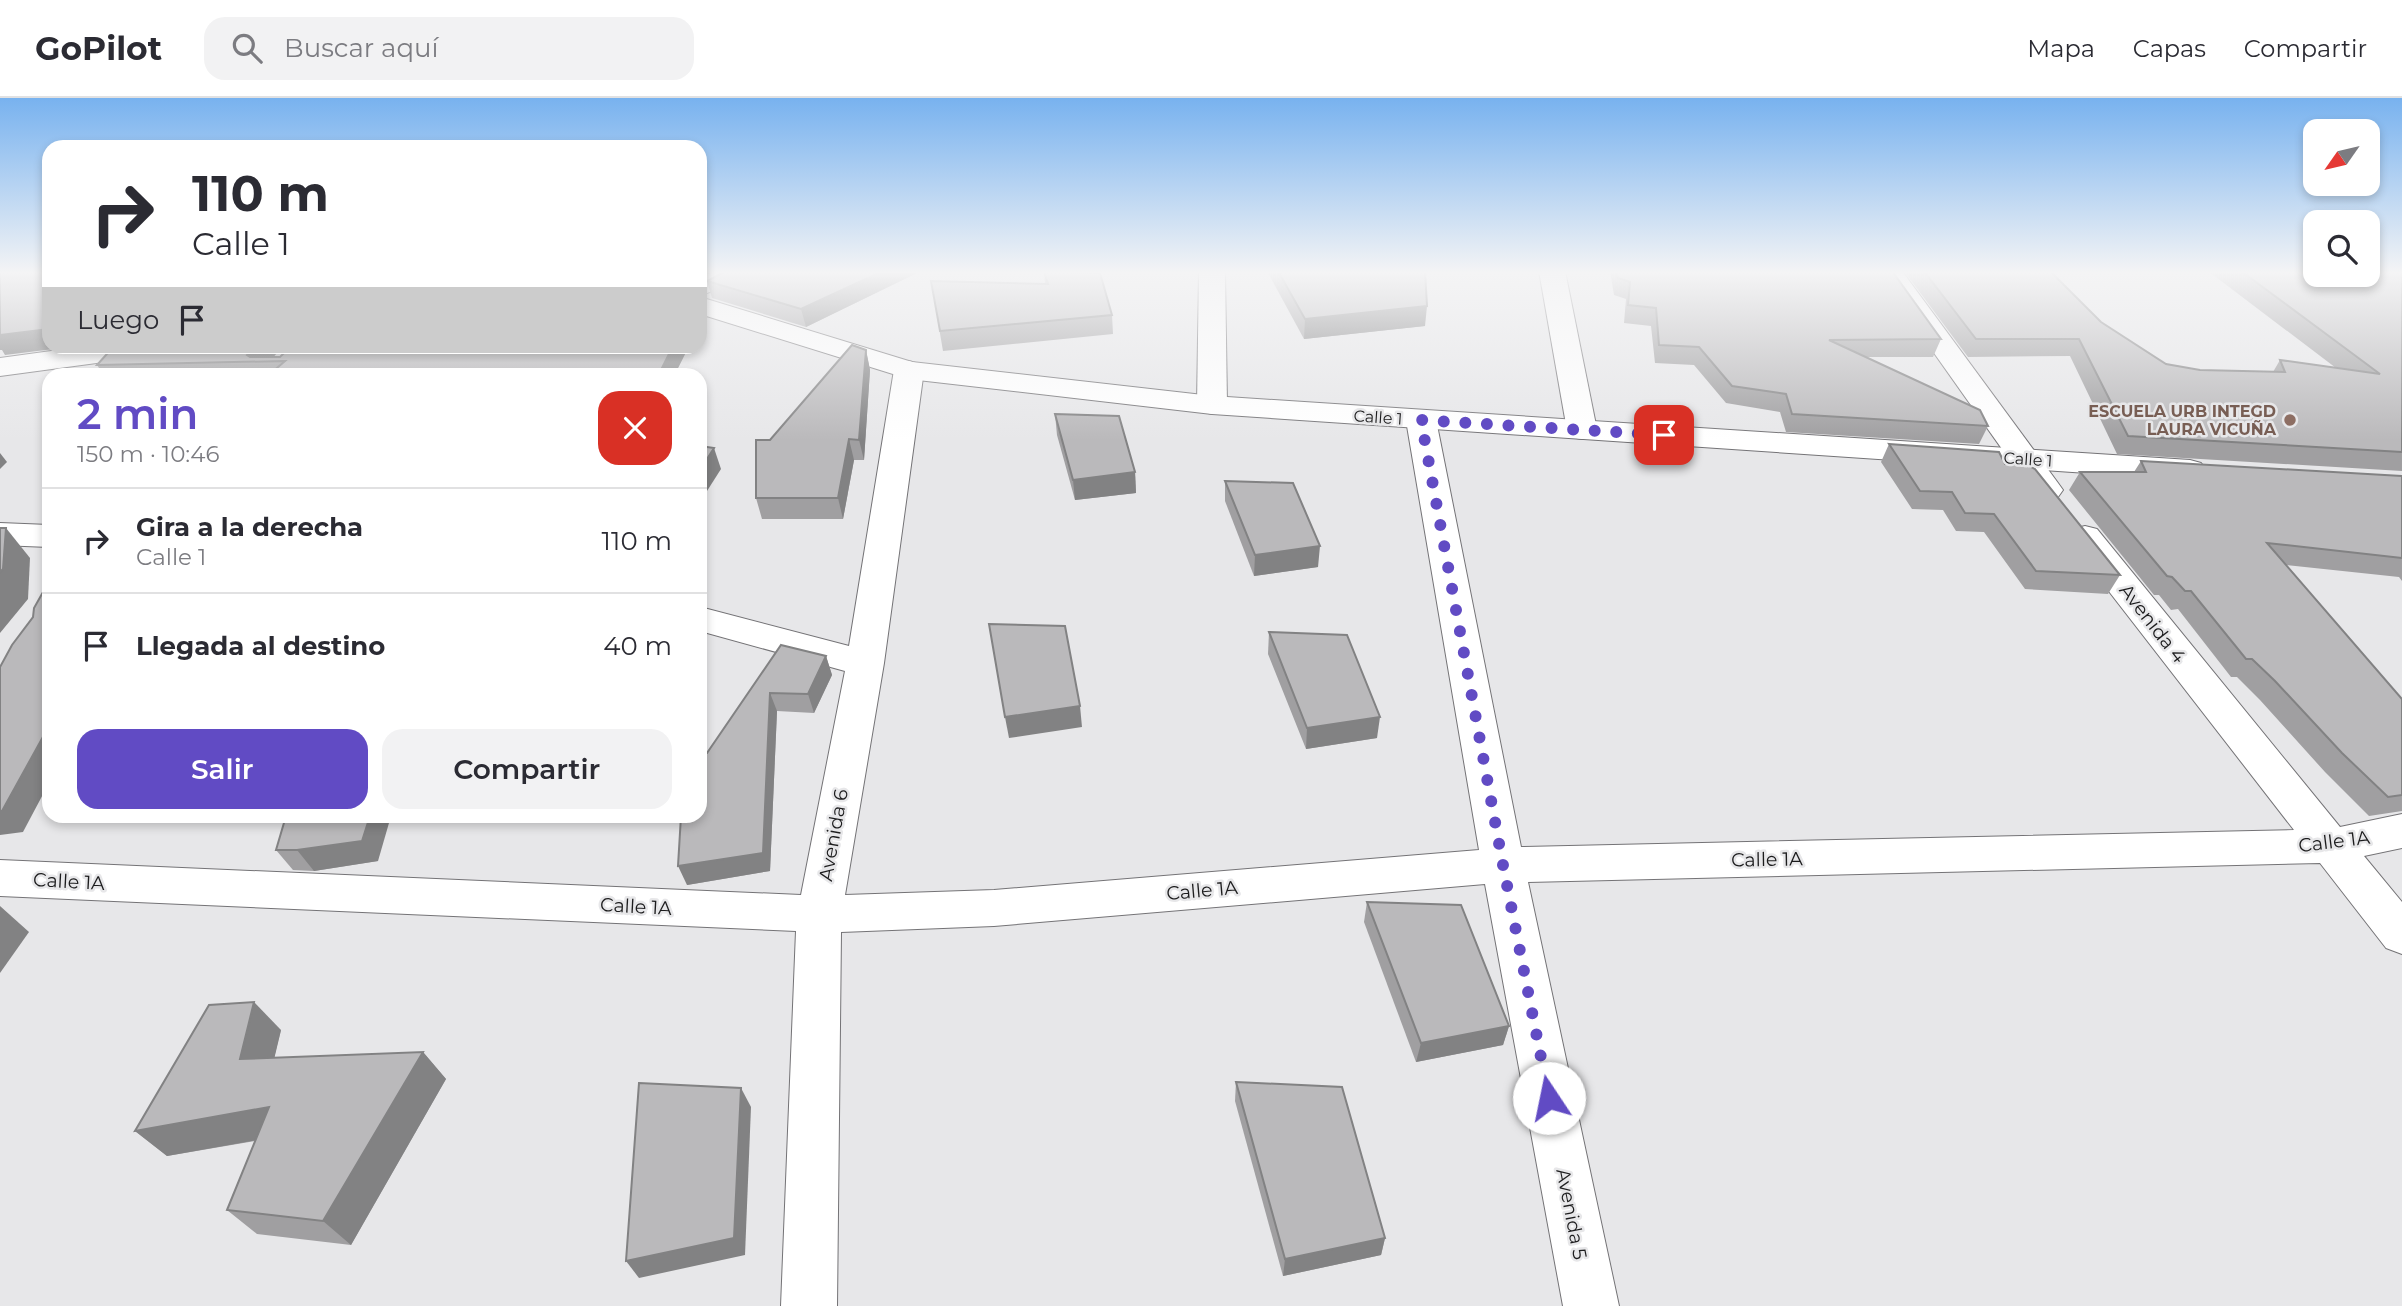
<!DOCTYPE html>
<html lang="es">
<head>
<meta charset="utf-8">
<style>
  body { margin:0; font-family:Montserrat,sans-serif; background:#f2f2f3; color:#2b2b33; height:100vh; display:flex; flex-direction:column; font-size:26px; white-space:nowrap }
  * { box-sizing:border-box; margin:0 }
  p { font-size:23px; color:#7c7c81 }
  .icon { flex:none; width:38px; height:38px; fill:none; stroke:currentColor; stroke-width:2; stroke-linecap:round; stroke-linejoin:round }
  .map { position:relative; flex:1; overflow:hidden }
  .sheet { position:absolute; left:42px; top:270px; width:665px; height:455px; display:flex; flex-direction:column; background:#fff; border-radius:21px; box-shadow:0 4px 10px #0003 }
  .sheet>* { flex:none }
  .hud { position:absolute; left:42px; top:42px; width:665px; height:214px; border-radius:21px; box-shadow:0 4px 10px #0003; background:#fff; color:#2b2b33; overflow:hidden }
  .needle { width:46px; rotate:236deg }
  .tools { position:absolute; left:2303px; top:21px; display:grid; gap:14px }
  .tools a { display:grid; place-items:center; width:77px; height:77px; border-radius:14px; background:#fff; box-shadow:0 4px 10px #0003; font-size:35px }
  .pin { position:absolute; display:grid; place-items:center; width:60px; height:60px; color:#fff; margin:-30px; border-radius:14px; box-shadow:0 4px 10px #0006 }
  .me { position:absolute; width:77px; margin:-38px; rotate:349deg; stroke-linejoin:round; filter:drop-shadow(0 0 5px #0008) }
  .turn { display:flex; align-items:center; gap:24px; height:147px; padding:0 35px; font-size:32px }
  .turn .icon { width:91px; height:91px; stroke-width:2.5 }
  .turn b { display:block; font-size:49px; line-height:60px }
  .then { display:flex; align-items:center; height:66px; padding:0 35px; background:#0003; gap:14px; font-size:26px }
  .round { display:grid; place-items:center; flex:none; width:74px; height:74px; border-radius:21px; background:#f2f2f3 }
  .headline { display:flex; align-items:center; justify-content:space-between; height:119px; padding:0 35px }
  h1 { font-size:42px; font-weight:600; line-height:52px; color:#614bc4 }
  .primary-button { display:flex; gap:14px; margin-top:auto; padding:14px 35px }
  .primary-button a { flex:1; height:80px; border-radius:21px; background:#614bc4; color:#fff; font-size:28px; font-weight:600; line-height:80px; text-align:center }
  .primary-button a+a { background:#f2f2f3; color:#2b2b33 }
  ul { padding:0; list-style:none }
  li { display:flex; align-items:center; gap:21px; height:105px; padding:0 35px; border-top:2px solid #e1e1e2 }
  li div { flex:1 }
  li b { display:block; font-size:26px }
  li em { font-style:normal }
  header { display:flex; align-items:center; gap:42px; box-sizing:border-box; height:98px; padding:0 35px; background:#fff; border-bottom:2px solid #e1e1e2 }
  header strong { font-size:33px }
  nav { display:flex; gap:38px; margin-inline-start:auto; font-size:24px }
  .search { width:490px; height:63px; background:#f2f2f3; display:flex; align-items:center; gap:18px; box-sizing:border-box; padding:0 24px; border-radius:21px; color:#7c7c81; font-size:26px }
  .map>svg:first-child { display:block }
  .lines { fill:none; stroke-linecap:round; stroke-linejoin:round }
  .minor-casing { stroke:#747376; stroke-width:2 }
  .tertiary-casing { stroke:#747376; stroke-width:2 }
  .minor { fill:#fff; fill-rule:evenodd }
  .tertiary { fill:#fff; fill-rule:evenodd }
  .wall { fill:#a09fa1 }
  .shaded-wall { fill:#828283 }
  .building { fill:#bab9bb; stroke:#828283; stroke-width:2 }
  .route { stroke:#614bc4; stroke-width:12; stroke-dasharray:0 21.6 }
  .education-dot { fill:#8d6e63; stroke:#e7e7e9; stroke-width:2.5 }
  .labels { text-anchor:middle; stroke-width:5; stroke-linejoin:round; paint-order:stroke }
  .far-education-label { font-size:16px; font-weight:bold; fill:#785e54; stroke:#e7e7e9; text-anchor:end }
  .far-street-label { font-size:16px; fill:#1c1c1d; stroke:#e7e7e9 }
  .street-label { font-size:19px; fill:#1c1c1d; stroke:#e7e7e9 }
</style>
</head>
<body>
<header>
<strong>GoPilot</strong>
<div class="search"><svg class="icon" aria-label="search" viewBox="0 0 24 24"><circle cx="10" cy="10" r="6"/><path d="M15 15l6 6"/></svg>Buscar aquí</div>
<nav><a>Mapa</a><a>Capas</a><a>Compartir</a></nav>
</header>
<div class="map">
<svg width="2402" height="1208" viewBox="0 0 2402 1208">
  <rect width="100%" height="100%" fill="#e7e7e9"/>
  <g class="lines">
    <g class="minor-casing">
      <g id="minor">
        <path d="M715,173H749L745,179L700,198V180Z"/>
        <path d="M1199,173H1225L1227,307L1223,313L1212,316L1201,313L1197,307Z"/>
        <path d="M1539,173H1565L1597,332L1593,339L1582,341L1571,339L1567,332Z"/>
        <path d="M1876,173H1902L2058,385L2063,392L2058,399L2047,402L2036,399Z"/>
        <path d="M88,248H170L166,254L156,257L0,278V260Z"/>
        <path d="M909,263L919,266L924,272L884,565L845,797L994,792L1479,752L1406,322L1410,316L1421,313L1432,316L1436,322L1521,749L2294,732L2073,447L2068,439L2073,431L2085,428L2097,431L2340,729L2402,716V750L2364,758L2402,804V856L2386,850L2320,765L1528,784L1619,1208H1563L1485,786L994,828L841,834L837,1208H781L796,833L0,798V762L801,797L845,573L700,533V509L849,548L894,272L899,266Z"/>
        <path d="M0,425L49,427V449L0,447Z"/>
      </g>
    </g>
    <g class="tertiary-casing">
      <path id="tertiary" d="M700,199L912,264L1212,298L2190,362L2201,365L2206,372L2201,379L2190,382L1212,316L909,281L700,216Z"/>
    </g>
    <use href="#minor" class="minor"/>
    <use href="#tertiary" class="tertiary"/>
  </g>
  <g class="wall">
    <path d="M921,173L806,229L712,200L707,183Z"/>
    <path d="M1044,173L1112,217L1113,236L943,253L931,183L1045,186Z"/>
    <path d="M1267,173H1425V228L1304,241Z"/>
    <path d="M1610,173H1892L1941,241L1933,259H1866L1988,328L1979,346L1786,334L1780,314L1726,305L1694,267L1655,265L1651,228L1624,225L1626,201L1614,197Z"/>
    <path d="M1904,173H2050L2101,224L2166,266L2200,272L2273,274L2280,262L2336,270L2208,173H2315L2351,184L2343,177H2368V173H2402V373L2117,356L2070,258L1968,259Z"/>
    <path d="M114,248H283L273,259H280L291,248H689L675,276H103L97,267Z"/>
    <path d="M866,252L870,272L864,362H854L843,421H762L756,400L770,342Z"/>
    <path d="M1055,316L1135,374L1136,395L1075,402L1057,337Z"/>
    <path d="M1889,346L2005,366L2120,477L2108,496L2025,491L1984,434L1956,433L1943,412L1912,411L1881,364Z"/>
    <path d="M2141,363L2402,378V483L2399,479L2286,467L2402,601V713L2369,718L2325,674L2260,602L2237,579H2231L2178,511L2171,512L2159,497H2154L2069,392L2080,374H2134Z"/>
    <path d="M1225,383L1318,469L1254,478L1225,403Z"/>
    <path d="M1269,534L1377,640L1306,651L1268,556Z"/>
    <path d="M781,547L826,558L832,577L814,615L777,613L770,773L687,787L707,655Z"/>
    <path d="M286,718L378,763L314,773L293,772L276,752Z"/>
    <path d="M1367,804L1509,928L1503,947L1416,964L1364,824Z"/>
    <path d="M281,932L274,960L423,954L446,981L351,1147L257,1136L227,1112L255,1043L167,1058L135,1033Z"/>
    <path d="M1236,984L1385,1140L1381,1157L1283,1178L1235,1003Z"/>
  </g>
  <g class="shaded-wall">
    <path d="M883,173H921L806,229L801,211Z"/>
    <path d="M1427,208L1425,228L1304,241L1305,221Z"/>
    <path d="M700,209L703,220L700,226Z"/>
    <path d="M49,231V248H78L5,257L2,252H0V237Z"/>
    <path d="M255,248H283L270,263H251L247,257Z"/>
    <path d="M673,248H689L675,276H659Z"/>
    <path d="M866,252L870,272L864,362L859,342Z"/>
    <path d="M849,341L854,362L843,421L838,400Z"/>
    <path d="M714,350L721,371L700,404V372Z"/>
    <path d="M0,355L7,364L0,371Z"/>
    <path d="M1135,374L1136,395L1075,402L1073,382Z"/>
    <path d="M6,430L30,460L28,501L0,535V474Z"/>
    <path d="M1320,448L1318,469L1254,478L1255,457Z"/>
    <path d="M826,558L832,577L814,615L808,596Z"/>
    <path d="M770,595L777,613L770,773L687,787L678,768Z"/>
    <path d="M1080,608L1082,629L1009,640L1005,619Z"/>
    <path d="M1380,619L1377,640L1306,651L1307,630Z"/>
    <path d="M49,628V685L23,734L0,737V713Z"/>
    <path d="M370,718H391L378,763L314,773L297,752Z"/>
    <path d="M0,808L29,834L0,875Z"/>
    <path d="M254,904L281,932L268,987L240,961Z"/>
    <path d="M1509,928L1503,947L1416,964L1421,945Z"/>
    <path d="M423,954L446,981L351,1147L323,1123Z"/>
    <path d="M741,990L751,1009L745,1157L639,1180L626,1163Z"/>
    <path d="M269,1009L297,1035L167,1058L135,1033Z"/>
    <path d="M1385,1140L1381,1157L1283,1178L1285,1161Z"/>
  </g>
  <g class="building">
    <path d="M0,173H49V231L0,237Z"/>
    <path d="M726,173H883L801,211L707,183Z"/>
    <path d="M1044,173L1100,175L1112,217L940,233L931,183L1048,186Z"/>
    <path d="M1278,173H1425L1427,208L1305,221Z"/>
    <path d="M1616,173H1892L1941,241L1829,242L1980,312L1988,328L1792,316L1786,296L1732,288L1699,249L1659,247L1656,210L1628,207L1630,184L1618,180Z"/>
    <path d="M1924,173H2050L2101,224L2166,266L2200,272L2285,274L2280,262L2380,276L2241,173H2315V177H2335L2339,180L2353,185L2367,184L2372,175L2369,173H2402V354L2128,338L2079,241H1976Z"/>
    <path d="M852,247L866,252L859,342L849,341L838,400H756V342H770Z"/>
    <path d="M114,248H255L247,257L250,259H280L291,248H673L659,276H567L545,273L542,276H270L285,263L97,267Z"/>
    <path d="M1055,316L1119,318L1135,374L1073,382Z"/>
    <path d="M1889,346L1999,354L2005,366H2025L2035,371L2120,477L2036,473L1994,416L1965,415L1952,394L1920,393Z"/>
    <path d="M700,348L714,350L700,372Z"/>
    <path d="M2141,363L2402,378V460L2267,445L2402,601V697L2388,699L2342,655L2275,583L2252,561H2246L2191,493H2185L2172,479L2167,478L2080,374H2146Z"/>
    <path d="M1225,383L1293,385L1320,448L1255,457Z"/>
    <path d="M0,430H6L3,471L0,474Z"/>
    <path d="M47,487H49V628L2,713H0V569L12,547L33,519L34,510Z"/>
    <path d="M989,526L1065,528L1080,608L1005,619Z"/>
    <path d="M1269,534L1347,537L1380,619L1307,630Z"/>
    <path d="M781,547L826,558L808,596L770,595L763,755L678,768L681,718H700V655H707Z"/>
    <path d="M286,718H370L362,743L297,752H276Z"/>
    <path d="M1367,804L1461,807L1509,928L1421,945Z"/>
    <path d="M254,904L240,961L423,954L323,1123L227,1112L269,1009L135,1033L209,907Z"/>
    <path d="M1236,984L1342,989L1385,1140L1285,1161Z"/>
    <path d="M639,985L741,990L734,1140L626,1163Z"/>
  </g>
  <linearGradient id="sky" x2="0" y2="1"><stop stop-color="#78b2ef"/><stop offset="0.51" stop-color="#f4f4f5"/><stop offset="1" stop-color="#f4f4f5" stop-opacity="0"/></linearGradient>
  <rect width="2402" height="342" fill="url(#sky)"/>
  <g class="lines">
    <path class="route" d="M1549,1000L1503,767L1421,322L1664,337"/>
  </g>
  <circle class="education-dot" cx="2290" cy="322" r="7"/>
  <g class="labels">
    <g class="far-education-label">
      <text x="2276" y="319">ESCUELA URB INTEGD<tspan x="2276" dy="18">LAURA VICUÑA</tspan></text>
    </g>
    <g class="far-street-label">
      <text transform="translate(1378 319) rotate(4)" y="6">Calle 1</text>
      <text transform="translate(2028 361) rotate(4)" y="6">Calle 1</text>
    </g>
    <g class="street-label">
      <text transform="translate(2153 525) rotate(52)" y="7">Avenida 4</text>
      <text transform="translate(833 737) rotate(-80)" y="7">Avenida 6</text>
      <text transform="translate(2334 743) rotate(-7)" y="7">Calle 1A</text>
      <text transform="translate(1767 761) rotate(-1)" y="7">Calle 1A</text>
      <text transform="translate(69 783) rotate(3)" y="7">Calle 1A</text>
      <text transform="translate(1202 792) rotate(-5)" y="7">Calle 1A</text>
      <text transform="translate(636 808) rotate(3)" y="7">Calle 1A</text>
      <text transform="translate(1572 1116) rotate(79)" y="7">Avenida 5</text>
    </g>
  </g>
</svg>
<div class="tools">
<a><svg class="needle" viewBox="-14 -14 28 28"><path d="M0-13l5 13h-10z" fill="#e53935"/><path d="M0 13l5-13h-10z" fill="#7c7c81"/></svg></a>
<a><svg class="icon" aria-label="search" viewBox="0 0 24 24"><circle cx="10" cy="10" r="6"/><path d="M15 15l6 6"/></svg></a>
</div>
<div class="pin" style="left:1664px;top:337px;background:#d93025"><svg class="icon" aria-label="arrive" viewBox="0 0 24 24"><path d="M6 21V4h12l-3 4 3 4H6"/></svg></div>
<svg class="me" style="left:1549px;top:1000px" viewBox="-20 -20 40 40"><circle r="19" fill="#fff"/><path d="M0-13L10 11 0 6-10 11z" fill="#614bc4"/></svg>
<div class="hud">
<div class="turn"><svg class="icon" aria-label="right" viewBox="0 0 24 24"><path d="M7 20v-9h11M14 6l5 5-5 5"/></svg><div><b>110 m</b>Calle 1</div></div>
<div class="then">Luego<svg class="icon" aria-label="arrive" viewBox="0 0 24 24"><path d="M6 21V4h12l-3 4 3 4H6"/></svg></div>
</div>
<section class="sheet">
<div class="headline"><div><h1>2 min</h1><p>150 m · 10:46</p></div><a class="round" style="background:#d93025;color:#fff"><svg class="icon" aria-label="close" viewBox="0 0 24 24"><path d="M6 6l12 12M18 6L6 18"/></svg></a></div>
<ul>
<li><svg class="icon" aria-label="right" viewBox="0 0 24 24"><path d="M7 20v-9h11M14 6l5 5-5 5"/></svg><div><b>Gira a la derecha</b><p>Calle 1</p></div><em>110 m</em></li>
<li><svg class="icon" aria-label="arrive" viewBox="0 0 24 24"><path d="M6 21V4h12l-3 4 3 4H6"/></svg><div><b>Llegada al destino</b></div><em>40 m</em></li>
</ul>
<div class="primary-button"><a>Salir</a><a>Compartir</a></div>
</section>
</div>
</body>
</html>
